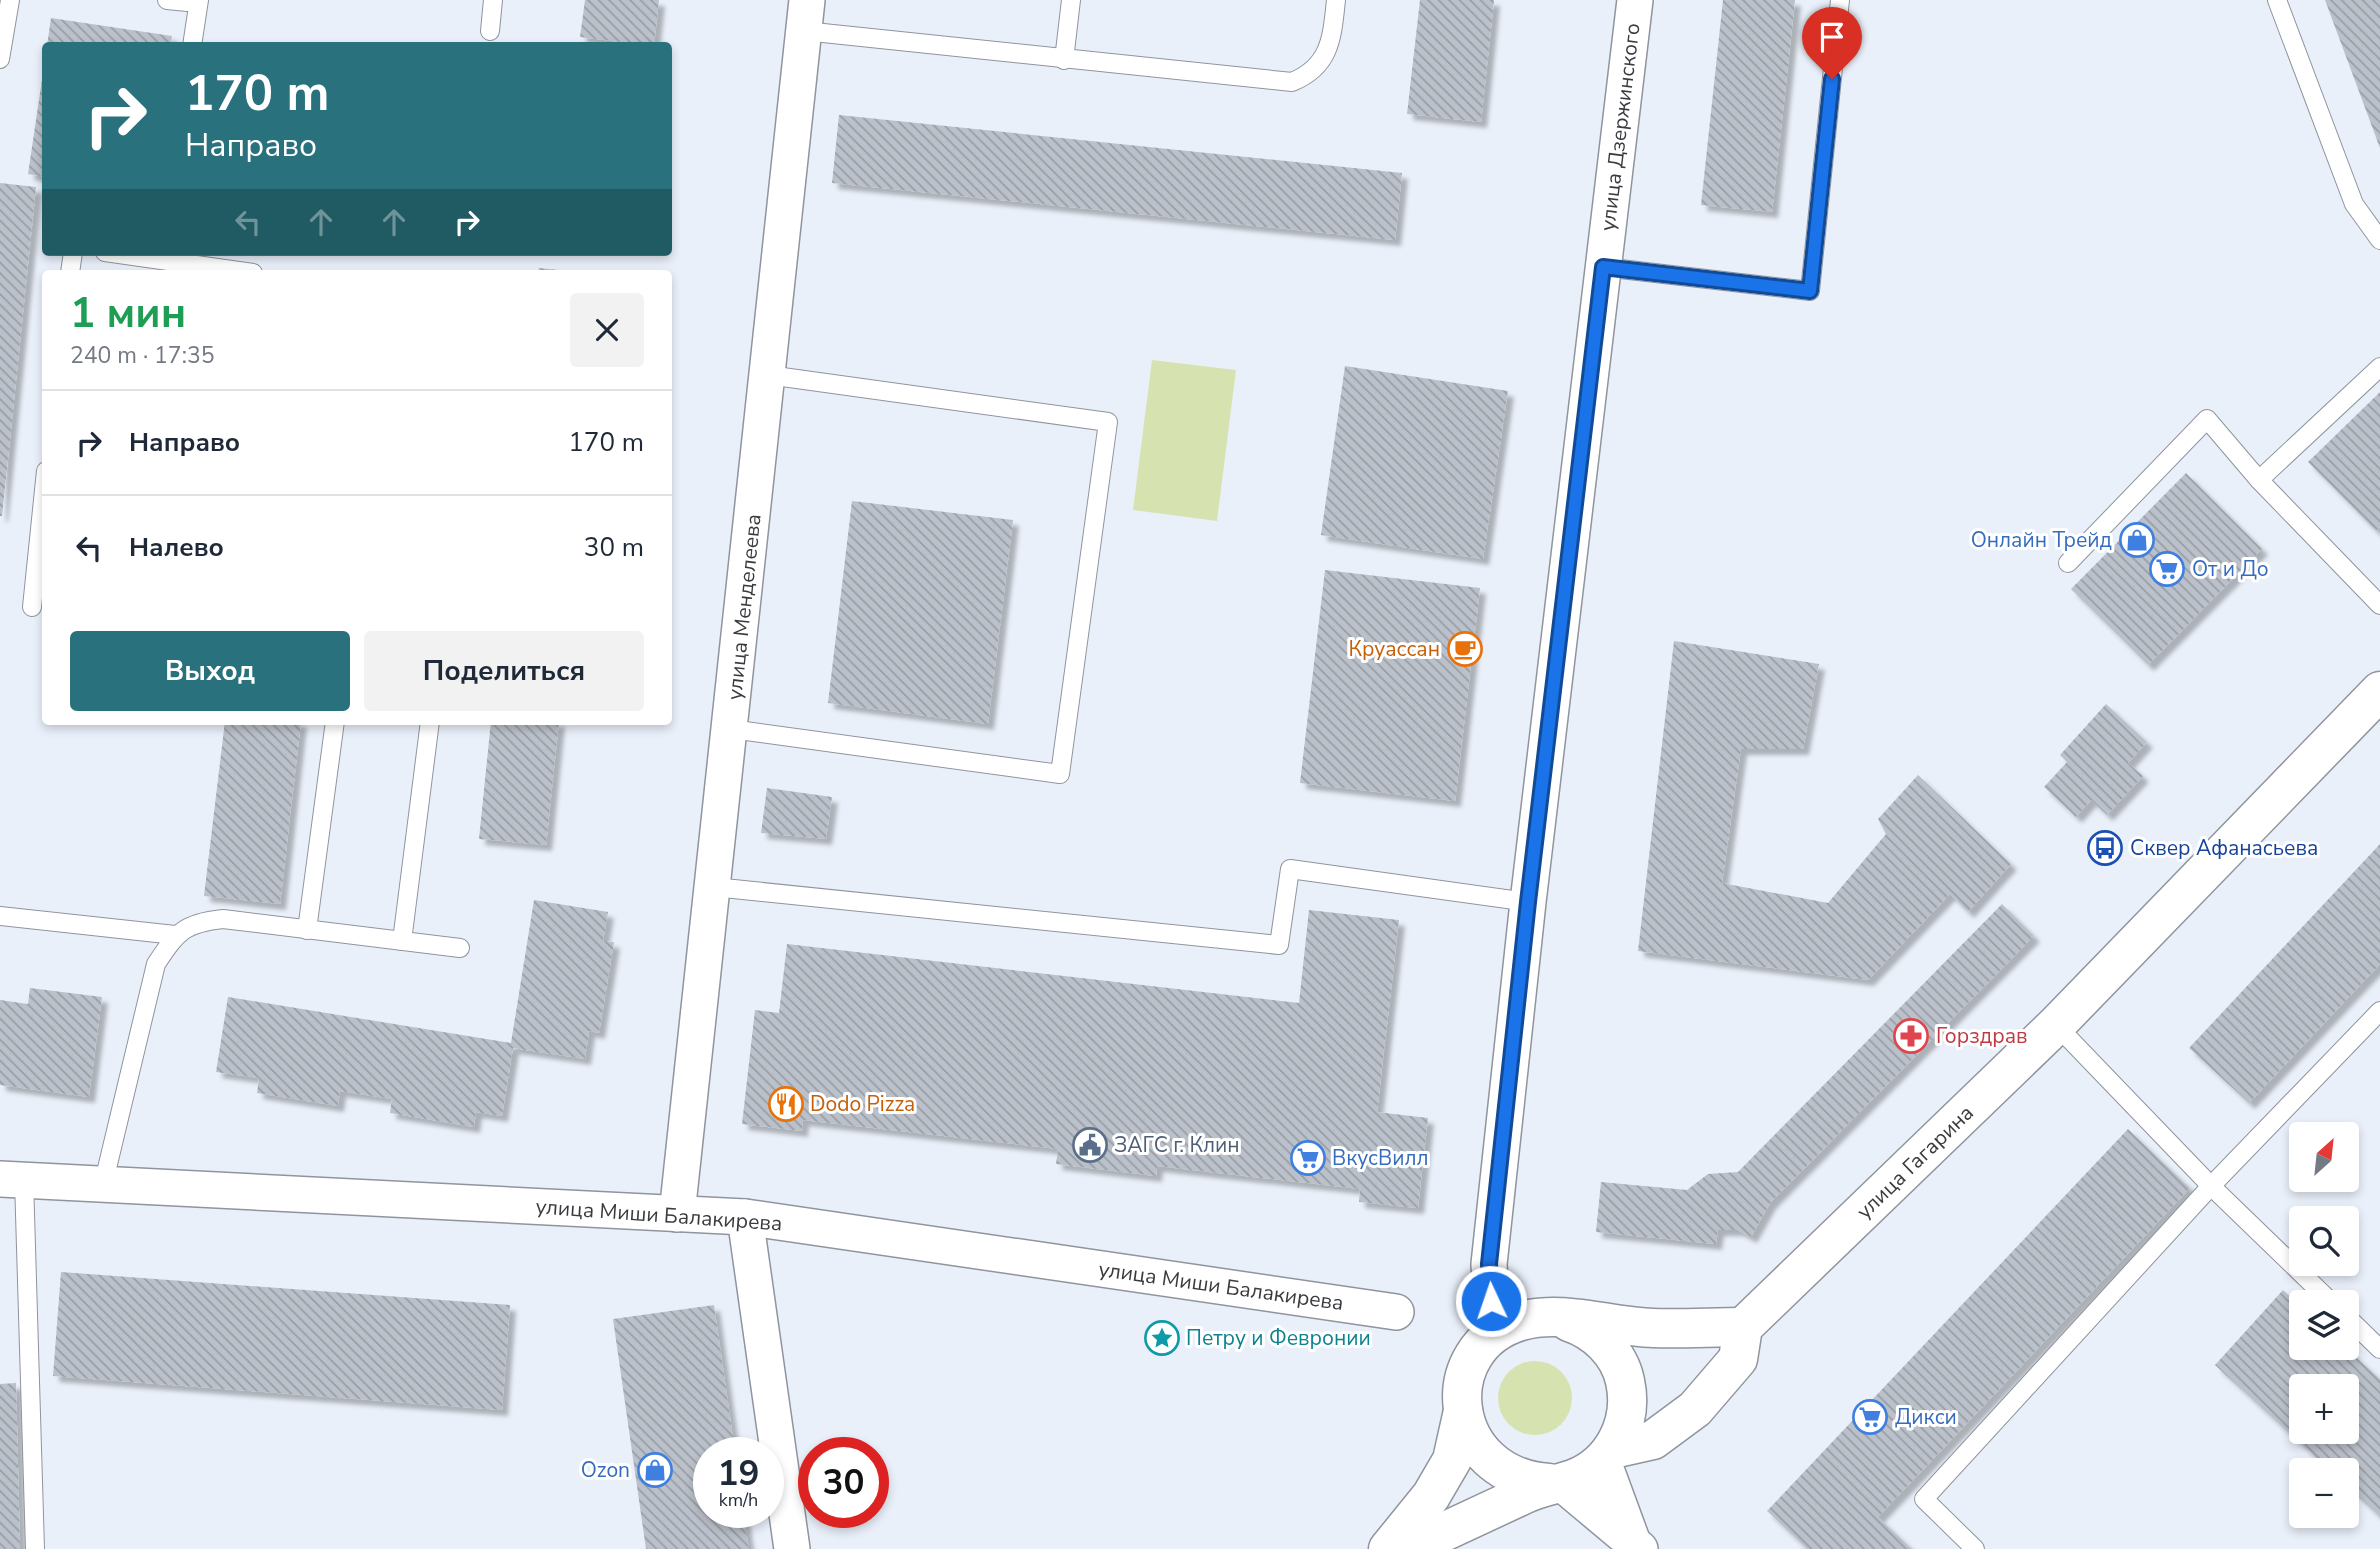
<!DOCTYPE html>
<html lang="ru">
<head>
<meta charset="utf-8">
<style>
  body { margin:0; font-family:"Nunito Sans",sans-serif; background:#f2f2f3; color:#1f2937; height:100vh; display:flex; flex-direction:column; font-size:26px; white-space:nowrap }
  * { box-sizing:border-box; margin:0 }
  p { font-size:23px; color:#747a83 }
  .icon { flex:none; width:38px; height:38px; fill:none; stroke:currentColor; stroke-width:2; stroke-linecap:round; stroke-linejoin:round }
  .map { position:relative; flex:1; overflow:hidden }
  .details { position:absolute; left:42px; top:270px; width:630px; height:455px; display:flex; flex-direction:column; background:#fff; border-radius:7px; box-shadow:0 4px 10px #0003 }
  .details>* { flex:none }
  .hud { position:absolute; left:42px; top:42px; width:630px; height:214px; border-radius:7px; box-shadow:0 4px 10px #0003; background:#29717c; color:#fff; overflow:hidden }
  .needle { width:46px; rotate:27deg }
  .buttons { position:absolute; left:2289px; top:1122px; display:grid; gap:14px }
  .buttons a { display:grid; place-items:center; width:70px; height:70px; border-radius:7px; background:#fff; box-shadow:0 4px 10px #0003; font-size:35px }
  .speed { position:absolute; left:693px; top:1437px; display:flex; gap:14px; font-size:35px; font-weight:700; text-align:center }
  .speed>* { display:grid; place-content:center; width:91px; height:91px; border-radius:50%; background:#fff; box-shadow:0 4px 10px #0003; line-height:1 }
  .speed small { font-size:18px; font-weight:400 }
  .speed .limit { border:10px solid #d22; background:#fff; color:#111 }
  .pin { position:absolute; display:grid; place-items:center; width:60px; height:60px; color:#fff; margin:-72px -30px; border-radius:50% 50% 50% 0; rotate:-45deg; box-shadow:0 0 7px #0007 }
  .pin .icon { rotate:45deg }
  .me { position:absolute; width:77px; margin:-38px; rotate:357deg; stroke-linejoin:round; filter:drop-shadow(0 0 5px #0008) }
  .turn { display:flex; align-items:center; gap:24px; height:147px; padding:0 28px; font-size:32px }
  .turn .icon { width:91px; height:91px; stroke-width:2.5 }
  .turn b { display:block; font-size:49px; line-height:60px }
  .lanes { display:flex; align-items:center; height:66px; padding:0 28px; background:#0003; justify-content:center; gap:35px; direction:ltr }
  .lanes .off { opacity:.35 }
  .round { display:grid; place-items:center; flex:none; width:74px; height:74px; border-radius:7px; background:#f2f2f3 }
  .summary { display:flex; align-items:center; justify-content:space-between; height:119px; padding:0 28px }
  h1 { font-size:42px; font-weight:700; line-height:52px; color:#1e9e55 }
  .button { display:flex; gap:14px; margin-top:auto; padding:14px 28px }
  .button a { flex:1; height:80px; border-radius:7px; background:#29717c; color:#fff; font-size:28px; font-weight:700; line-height:80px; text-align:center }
  .button a+a { background:#f2f2f3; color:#1f2937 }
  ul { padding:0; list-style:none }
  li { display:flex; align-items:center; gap:21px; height:105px; padding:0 28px; border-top:2px solid #e0e1e3 }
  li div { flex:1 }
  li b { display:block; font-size:26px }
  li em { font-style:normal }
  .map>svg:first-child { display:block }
  .green { fill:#d6e3b0 }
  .building { fill:url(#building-back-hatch); fill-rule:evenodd; filter:url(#shadow) }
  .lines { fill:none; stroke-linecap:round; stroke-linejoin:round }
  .lane-casing { stroke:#8f949d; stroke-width:20 }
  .street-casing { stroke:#8f949d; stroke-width:38 }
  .secondary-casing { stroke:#8f949d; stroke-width:41 }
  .lane { stroke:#fff; stroke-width:18 }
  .street { stroke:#fff; stroke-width:35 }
  .secondary { stroke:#fff; stroke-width:38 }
  .route-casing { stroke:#114b97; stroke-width:18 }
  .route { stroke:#1a73e8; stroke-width:12 }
  .labels { text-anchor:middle; stroke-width:6; stroke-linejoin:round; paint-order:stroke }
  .street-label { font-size:21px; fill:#393b3f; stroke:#fff }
  .shop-label { font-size:21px; fill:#366cbe; stroke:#fff; text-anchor:start }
  .food-label { font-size:21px; fill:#c56008; stroke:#fff; text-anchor:end }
  .transit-label { font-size:21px; fill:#164399; stroke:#fff; text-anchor:start }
  .health-label { font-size:21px; fill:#be3a42; stroke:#fff; text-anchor:start }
  .service-label { font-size:21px; fill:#4e5e75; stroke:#fff; text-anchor:start }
  .culture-label { font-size:21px; fill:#0d838f; stroke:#fff; text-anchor:start }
</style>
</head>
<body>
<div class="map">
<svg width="2380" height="1549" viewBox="0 0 2380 1549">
  <defs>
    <pattern id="building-back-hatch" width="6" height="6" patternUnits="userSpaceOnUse" patternTransform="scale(1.75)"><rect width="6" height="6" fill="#bbc1ca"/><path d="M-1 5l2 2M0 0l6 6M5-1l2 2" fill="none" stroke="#999ea5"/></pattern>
    <filter id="shadow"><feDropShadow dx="6" dy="6" stdDeviation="2" flood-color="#0004"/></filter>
  </defs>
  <rect width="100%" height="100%" fill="#eaf0fa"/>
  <g class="green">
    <path d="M1152,360L1236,370L1217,521L1133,510Z"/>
    <circle cx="1535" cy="1398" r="37"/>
  </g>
  <g class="building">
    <path d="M585,0H659L654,46L580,37Z"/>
    <path d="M1420,0H1494L1481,122L1407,114Z"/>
    <path d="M1723,0H1795L1772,212L1701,205Z"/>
    <path d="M2325,0H2380V148Z"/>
    <path d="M51,18L172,36L170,46H47Z"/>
    <path d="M44,66L46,67V177L28,174Z"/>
    <path d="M839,115L1402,173L1395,240L832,183Z"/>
    <path d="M0,183L36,187L2,516H0Z"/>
    <path d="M539,268L568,271V273H538Z"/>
    <path d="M1345,366L1508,391L1483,559L1321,535Z"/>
    <path d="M2380,392V527L2376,531L2308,462Z"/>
    <path d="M2186,473L2262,549L2148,665L2071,589Z"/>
    <path d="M852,501L1013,520L988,724L828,703Z"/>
    <path d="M1325,570L1480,588L1455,801L1300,783Z"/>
    <path d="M1674,641L1819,664L1803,749H1741L1722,883L1828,903L1886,834L1878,819L1918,775L2011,864L1968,912L1950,894L1868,980L1638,951Z"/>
    <path d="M2106,704L2147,742L2128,763L2143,776L2107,815L2091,800L2076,817L2044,787L2067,762L2060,755Z"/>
    <path d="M225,721H301L280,904L204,896Z"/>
    <path d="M491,721H559L546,845L479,839Z"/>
    <path d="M767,788L832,797L826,839L761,833Z"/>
    <path d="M2380,844V964L2249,1103L2189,1048Z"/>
    <path d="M534,900L608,912L603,941L614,942L599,1033L589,1031L585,1059L513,1048L502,1116L476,1112L474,1127L390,1113L392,1099L340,1091L338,1106L257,1093L259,1078L216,1072L228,997L511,1043Z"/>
    <path d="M2002,904L2034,936L1770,1203L1751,1237L1738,1230H1718L1716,1244L1596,1232L1601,1182L1687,1190L1708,1174L1738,1172Z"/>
    <path d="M1309,910L1399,920L1377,1112L1428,1118L1418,1208L1359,1202L1360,1189L1157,1166L1156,1176L1056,1164L1058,1149L803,1120L802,1131L742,1124L755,1010L779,1013L787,944L1299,1003Z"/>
    <path d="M30,988L102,997L89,1097L0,1085V1000L28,1004Z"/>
    <path d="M2128,1129L2190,1188L1878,1517L1912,1549H1807L1767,1511Z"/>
    <path d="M61,1272L510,1305L502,1410L53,1376Z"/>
    <path d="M2283,1290L2301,1306V1348H2346L2380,1379V1517L2347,1486V1470H2329L2215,1365ZM2301,1386H2347V1432H2301Z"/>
    <path d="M714,1305L735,1452H709V1512H743L749,1549H646L613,1319Z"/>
    <path d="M16,1383L20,1549H0V1384Z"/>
  </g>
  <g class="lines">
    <g class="lane-casing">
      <g id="lane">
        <path d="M167,0L198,3"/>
        <path d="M2277,0L2354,204L2380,240"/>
        <path d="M490,31L493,0"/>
        <path d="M804,31L1292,82C1331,66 1332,37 1336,0"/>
        <path d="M192,46L199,0"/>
        <path d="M0,59L10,0"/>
        <path d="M1064,60L1071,0"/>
        <path d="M105,252L253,273"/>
        <path d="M1603,267L1810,291L1840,0"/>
        <path d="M70,273L73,252"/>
        <path d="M2380,367L2259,480L2380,605"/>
        <path d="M2068,563L2207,419L2259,480"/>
        <path d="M32,607L46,471"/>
        <path d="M731,729L1060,774L1108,422L768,375"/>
        <path d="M714,887L1279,945L1290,869L1528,902"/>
        <path d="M0,916L175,935"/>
        <path d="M307,930L335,721"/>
        <path d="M402,941L430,721"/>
        <path d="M2056,1025L2211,1186L2380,1011"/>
        <path d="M24,1180L35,1549"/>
        <path d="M103,1185L156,964C177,932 184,923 223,919L460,948"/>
        <path d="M2347,1317L2380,1349"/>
        <path d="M1975,1549L1924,1499L2211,1186L2331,1302"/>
      </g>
    </g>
    <g class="street-casing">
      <g id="street">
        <path d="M0,1179L745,1217L1396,1312"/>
        <path d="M677,1214L807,0"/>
        <path d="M745,1217L792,1549"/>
        <path d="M1500,1331L1491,1301L1489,1264L1528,902L1635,0"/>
        <path d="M1603,1461L1632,1540"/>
        <path d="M1560,1482L1640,1549"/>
      </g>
    </g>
    <g class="secondary-casing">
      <g id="secondary">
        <path d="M1613,1449L1653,1440L1695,1409L1738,1359L1743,1327L2056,1025L2380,691"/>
        <path d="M1549,1483C1446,1476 1432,1347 1521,1321C1562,1309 1611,1327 1653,1328C1683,1329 1713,1327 1743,1327"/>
        <path d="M1388,1549L1431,1496L1452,1460L1463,1411"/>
        <path d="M1407,1549C1445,1531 1484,1513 1523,1495C1540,1487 1555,1485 1573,1479C1613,1464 1634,1422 1625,1381C1619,1353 1596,1331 1569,1322"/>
      </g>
    </g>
    <use href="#lane" class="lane"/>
    <use href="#street" class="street"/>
    <use href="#secondary" class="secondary"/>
  </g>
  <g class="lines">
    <g class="route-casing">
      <path id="route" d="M1491,1301L1489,1264L1528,902L1603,267L1810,291L1832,79"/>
    </g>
    <use href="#route" class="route"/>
  </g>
  <defs>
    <g id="shop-ring" transform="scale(1.75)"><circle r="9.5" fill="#fff" stroke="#3f7fe0" stroke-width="1.5"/><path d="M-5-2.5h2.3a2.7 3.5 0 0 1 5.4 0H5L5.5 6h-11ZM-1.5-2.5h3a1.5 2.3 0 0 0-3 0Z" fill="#3f7fe0"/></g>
    <g id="supermarket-ring" transform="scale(1.75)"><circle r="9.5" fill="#fff" stroke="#3f7fe0" stroke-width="1.5"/><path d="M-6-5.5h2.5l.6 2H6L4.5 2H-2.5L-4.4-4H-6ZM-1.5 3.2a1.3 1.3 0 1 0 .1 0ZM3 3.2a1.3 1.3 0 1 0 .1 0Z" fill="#3f7fe0"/></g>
    <g id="cafe-ring" transform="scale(1.75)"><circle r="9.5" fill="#fff" stroke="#e8710a" stroke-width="1.5"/><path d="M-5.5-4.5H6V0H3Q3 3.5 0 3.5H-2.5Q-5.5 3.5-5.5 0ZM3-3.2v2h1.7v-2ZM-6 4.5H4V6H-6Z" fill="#e8710a"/></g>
    <g id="bus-ring" transform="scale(1.75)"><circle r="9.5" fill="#fff" stroke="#1a4fb4" stroke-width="1.5"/><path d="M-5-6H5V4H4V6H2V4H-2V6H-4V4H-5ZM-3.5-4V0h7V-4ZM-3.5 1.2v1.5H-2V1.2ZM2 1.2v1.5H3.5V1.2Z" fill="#1a4fb4"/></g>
    <g id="pharmacy-ring" transform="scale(1.75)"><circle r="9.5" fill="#fff" stroke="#e0444e" stroke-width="1.5"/><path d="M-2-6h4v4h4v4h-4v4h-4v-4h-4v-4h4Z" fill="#e0444e"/></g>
    <g id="restaurant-ring" transform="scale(1.75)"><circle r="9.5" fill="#fff" stroke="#e8710a" stroke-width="1.5"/><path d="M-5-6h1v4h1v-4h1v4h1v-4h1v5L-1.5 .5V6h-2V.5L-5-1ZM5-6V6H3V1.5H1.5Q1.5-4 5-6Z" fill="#e8710a"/></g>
    <g id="civic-ring" transform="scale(1.75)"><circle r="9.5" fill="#fff" stroke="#5c6f8a" stroke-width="1.5"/><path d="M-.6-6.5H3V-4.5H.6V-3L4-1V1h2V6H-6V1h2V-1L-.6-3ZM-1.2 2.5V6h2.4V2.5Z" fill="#5c6f8a"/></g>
    <g id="sight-ring" transform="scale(1.75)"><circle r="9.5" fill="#fff" stroke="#0f9aa8" stroke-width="1.5"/><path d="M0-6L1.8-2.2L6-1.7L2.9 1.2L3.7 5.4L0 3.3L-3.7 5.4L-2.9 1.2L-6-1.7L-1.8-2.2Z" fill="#0f9aa8"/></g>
  </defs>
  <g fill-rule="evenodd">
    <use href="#shop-ring" x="2137" y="540"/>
    <use href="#supermarket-ring" x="2167" y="569"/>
    <use href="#cafe-ring" x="1465" y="649"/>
    <use href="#bus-ring" x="2105" y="848"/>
    <use href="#pharmacy-ring" x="1911" y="1036"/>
    <use href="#restaurant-ring" x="786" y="1104"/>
    <use href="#civic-ring" x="1090" y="1145"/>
    <use href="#supermarket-ring" x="1308" y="1158"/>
    <use href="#sight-ring" x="1162" y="1338"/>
    <use href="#supermarket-ring" x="1870" y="1417"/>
    <use href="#shop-ring" x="655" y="1470"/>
  </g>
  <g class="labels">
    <g class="street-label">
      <text transform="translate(1620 127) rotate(-83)" y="7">улица Дзержинского</text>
      <text transform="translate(744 607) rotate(-84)" y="7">улица Менделеева</text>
      <text transform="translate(1915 1162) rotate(-44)" y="7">улица Гагарина</text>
      <text transform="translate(659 1215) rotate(4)" y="7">улица Миши Балакирева</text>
      <text transform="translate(1221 1286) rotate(8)" y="7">улица Миши Балакирева</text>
    </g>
    <g class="shop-label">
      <text x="2112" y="547" text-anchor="end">Онлайн Трейд</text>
      <text x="2192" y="576">От и До</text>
      <text x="1332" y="1165">ВкусВилл</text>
      <text x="1895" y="1424">Дикси</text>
      <text x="630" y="1477" text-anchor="end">Ozon</text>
    </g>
    <g class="food-label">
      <text x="1440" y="656">Круассан</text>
      <text x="810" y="1111" text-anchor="start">Dodo Pizza</text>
    </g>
    <g class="transit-label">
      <text x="2130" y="855">Сквер Афанасьева</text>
    </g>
    <g class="health-label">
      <text x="1936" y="1043">Горздрав</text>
    </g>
    <g class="service-label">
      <text x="1114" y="1152">ЗАГС г. Клин</text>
    </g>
    <g class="culture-label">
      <text x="1186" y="1345">Петру и Февронии</text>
    </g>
  </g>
</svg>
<div class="buttons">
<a><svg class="needle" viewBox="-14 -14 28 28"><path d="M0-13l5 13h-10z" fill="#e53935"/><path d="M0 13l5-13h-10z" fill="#747a83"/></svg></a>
<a><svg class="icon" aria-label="search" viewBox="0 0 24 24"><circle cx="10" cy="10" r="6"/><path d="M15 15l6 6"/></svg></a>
<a><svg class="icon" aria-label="layers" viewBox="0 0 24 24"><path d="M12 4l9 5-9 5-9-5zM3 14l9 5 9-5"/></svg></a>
<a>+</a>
<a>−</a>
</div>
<div class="speed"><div>19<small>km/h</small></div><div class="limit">30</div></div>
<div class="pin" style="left:1832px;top:79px;background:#d93025"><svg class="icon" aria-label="arrive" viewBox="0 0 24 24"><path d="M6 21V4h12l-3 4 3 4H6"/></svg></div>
<svg class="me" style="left:1491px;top:1301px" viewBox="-20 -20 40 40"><circle r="17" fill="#1a73e8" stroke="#fff" stroke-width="3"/><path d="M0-11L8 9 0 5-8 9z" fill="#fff"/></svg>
<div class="hud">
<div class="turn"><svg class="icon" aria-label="right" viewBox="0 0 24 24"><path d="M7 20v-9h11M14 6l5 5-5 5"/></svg><div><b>170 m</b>Направо</div></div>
<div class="lanes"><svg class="icon off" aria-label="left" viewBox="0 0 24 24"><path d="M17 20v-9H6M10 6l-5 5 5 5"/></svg><svg class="icon off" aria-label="ahead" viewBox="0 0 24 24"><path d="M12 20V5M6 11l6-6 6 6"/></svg><svg class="icon off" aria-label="ahead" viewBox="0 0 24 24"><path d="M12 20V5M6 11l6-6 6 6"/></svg><svg class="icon" aria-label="right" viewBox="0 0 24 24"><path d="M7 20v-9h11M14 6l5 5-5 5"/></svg></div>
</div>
<section class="details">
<div class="summary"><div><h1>1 мин</h1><p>240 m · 17:35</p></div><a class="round"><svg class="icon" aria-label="close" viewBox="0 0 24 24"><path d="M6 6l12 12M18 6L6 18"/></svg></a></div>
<ul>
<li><svg class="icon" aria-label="right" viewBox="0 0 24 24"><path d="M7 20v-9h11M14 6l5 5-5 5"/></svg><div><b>Направо</b></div><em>170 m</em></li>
<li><svg class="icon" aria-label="left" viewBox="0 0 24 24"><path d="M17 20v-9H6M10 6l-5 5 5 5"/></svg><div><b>Налево</b></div><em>30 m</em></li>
</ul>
<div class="button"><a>Выход</a><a>Поделиться</a></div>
</section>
</div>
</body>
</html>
